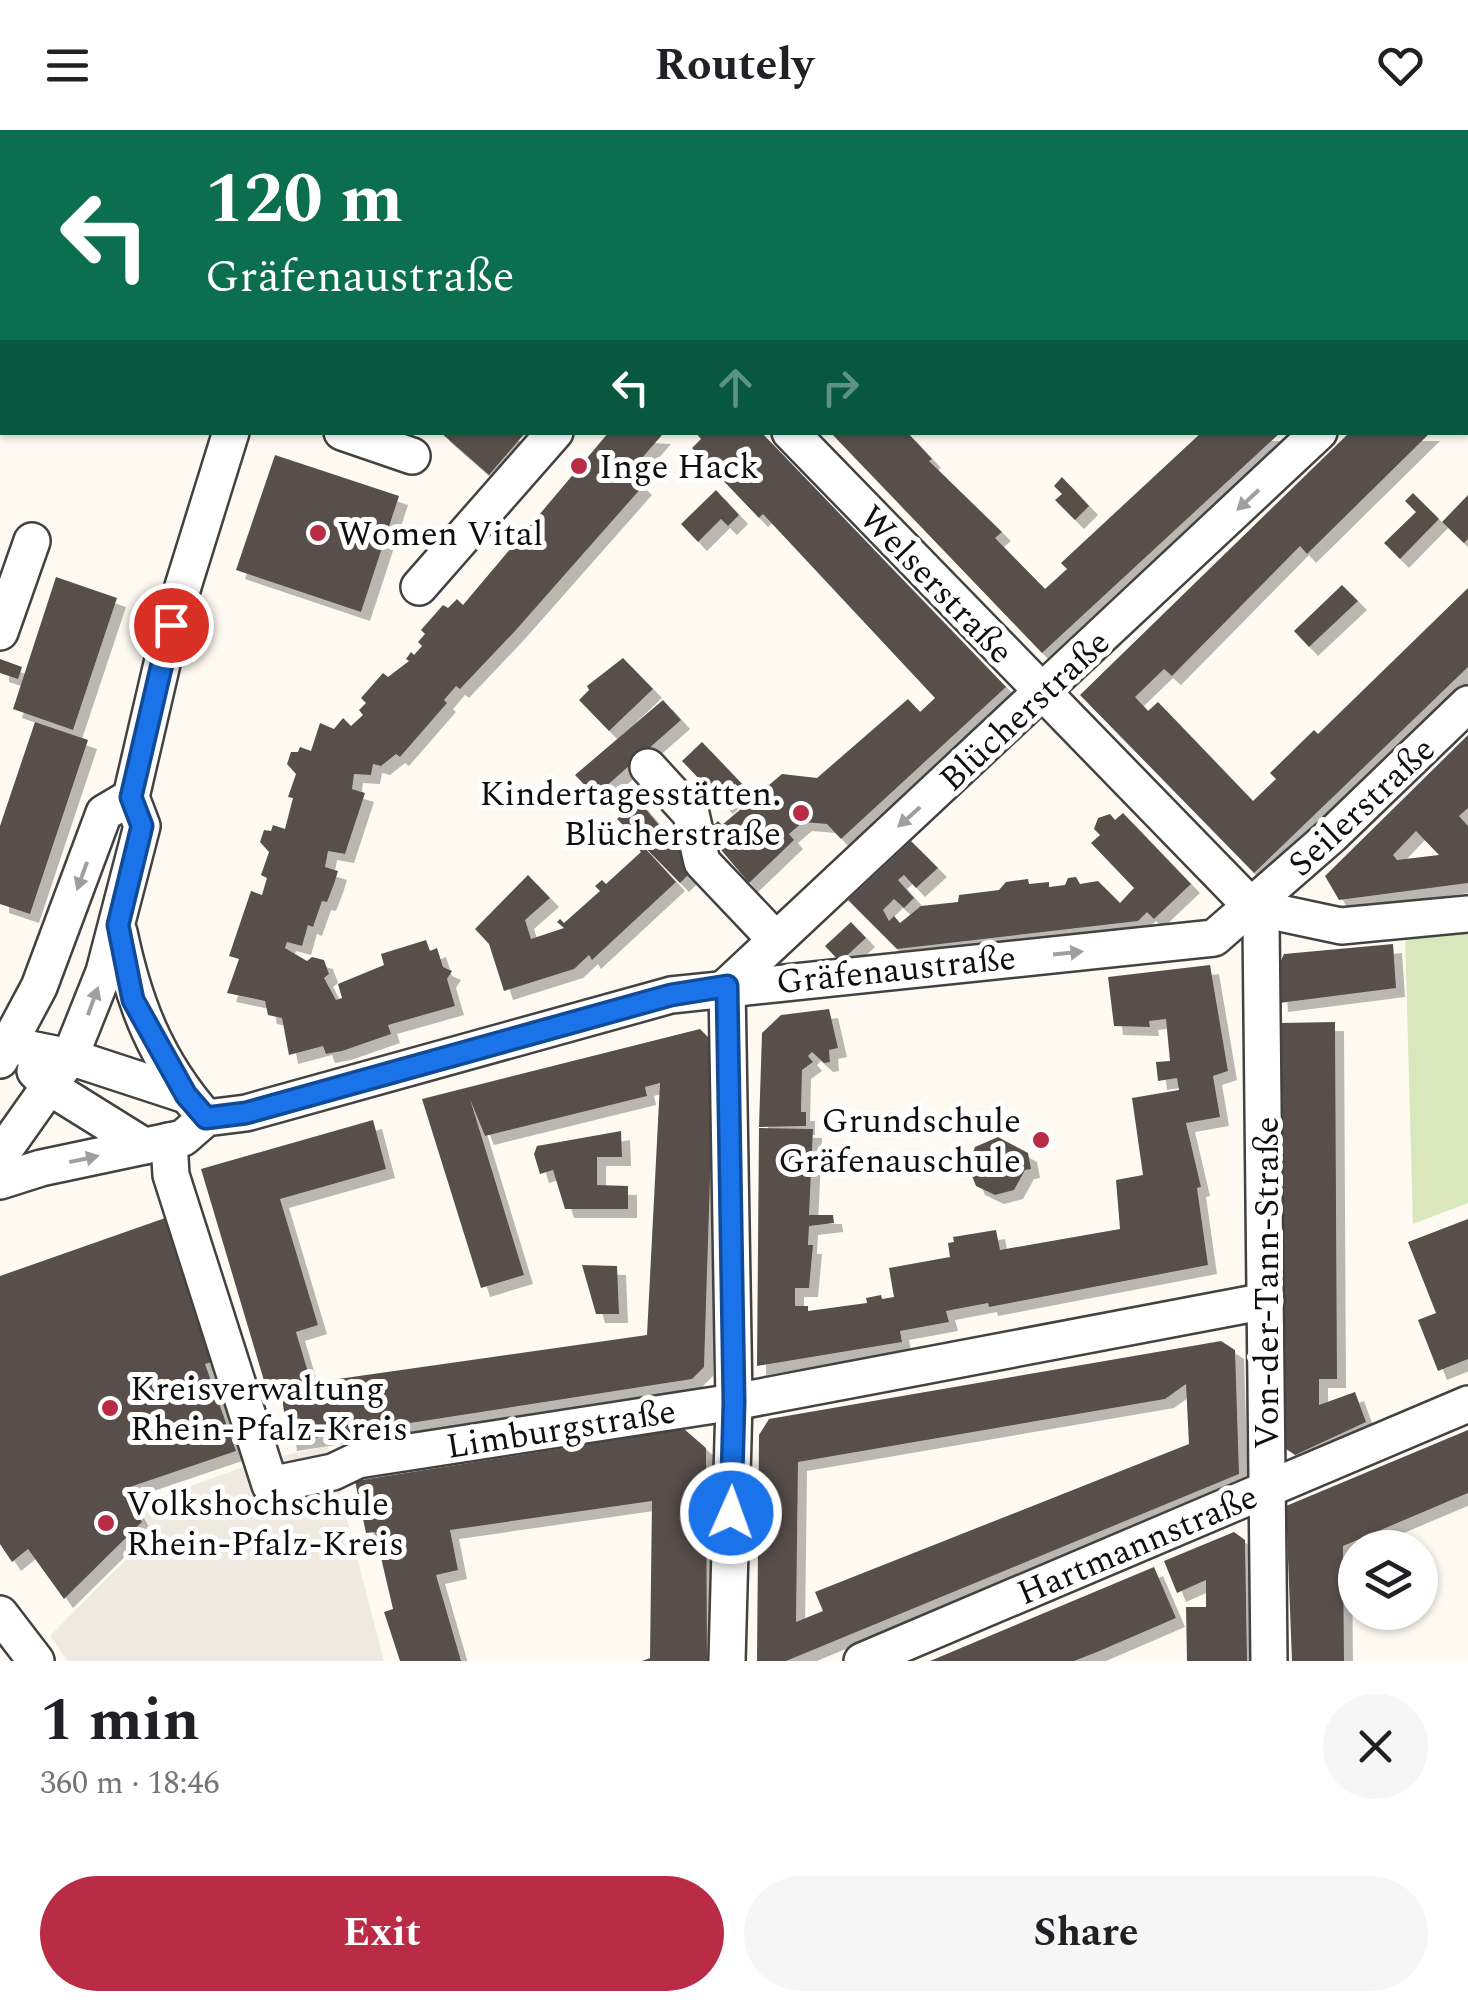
<!DOCTYPE html>
<html lang="en">
<head>
<meta charset="utf-8">
<style>
  body { margin:0; font-family:Spectral,serif; background:#f6f6f6; color:#202124; height:100vh; display:flex; flex-direction:column; font-size:38px; white-space:nowrap }
  * { box-sizing:border-box; margin:0 }
  p { font-size:32px; color:#757577 }
  .icon { flex:none; width:55px; height:55px; fill:none; stroke:currentColor; stroke-width:2; stroke-linecap:round; stroke-linejoin:round }
  .map { position:relative; height:1531px; overflow:hidden }
  .sheet { display:flex; flex-direction:column; background:#fff; flex:1 }
  .sheet>* { flex:none }
  .banner { position:absolute; left:0px; top:0px; width:1470px; height:305px; box-shadow:0 2px 8px #0004; background:#0b6e4f; color:#fff; overflow:hidden }
  .fabs { position:absolute; left:1338px; top:1400px; display:grid; gap:20px }
  .fabs a { display:grid; place-items:center; width:100px; height:100px; border-radius:50%; background:#fff; box-shadow:0 2px 8px #0004; font-size:50px }
  .pin { position:absolute; display:grid; place-items:center; width:85px; height:85px; color:#fff; margin:-42px; border:5px solid #fff; border-radius:50%; box-shadow:0 2px 10px #0007 }
  .me { position:absolute; width:110px; margin:-55px; rotate:2deg; stroke-linejoin:round; filter:drop-shadow(0 0 8px #0008) }
  .turn { display:flex; align-items:center; gap:35px; height:210px; padding:0 40px; font-size:45px }
  .turn .icon { width:130px; height:130px; stroke-width:2.5 }
  .turn b { display:block; font-size:70px; line-height:85px }
  .lanes { display:flex; align-items:center; height:95px; padding:0 40px; background:#0003; justify-content:center; gap:50px; direction:ltr }
  .lanes .off { opacity:.35 }
  .round { display:grid; place-items:center; flex:none; width:105px; height:105px; border-radius:52px; background:#f6f6f6 }
  .summary { display:flex; align-items:center; justify-content:space-between; height:170px; padding:0 40px }
  h1 { font-size:60px; font-weight:700; line-height:75px }
  .primary-button { display:flex; gap:20px; margin-top:auto; padding:20px 40px }
  .primary-button a { flex:1; height:115px; border-radius:60px; background:#ba2c46; color:#fff; font-size:40px; font-weight:700; line-height:115px; text-align:center }
  .primary-button a+a { background:#f6f6f6; color:#202124 }
  header { display:flex; justify-content:space-between; align-items:center; height:130px; padding:0 40px; background:#fff; font-size:45px; font-weight:700 }
  .map>svg:first-child { display:block }
  .green { fill:#d9e8bc }
  .plaza { fill:#efe9e0 }
  .building { fill:#584f4c; fill-rule:evenodd; filter:url(#shadow) }
  .lines { fill:none; stroke-linecap:round; stroke-linejoin:round }
  .minor-casing { stroke:#424242; stroke-width:40 }
  .minor { stroke:#fff; stroke-width:35 }
  .oneway { fill:#9f9f9f }
  .route-casing { stroke:#114b97; stroke-width:25 }
  .route { stroke:#1a73e8; stroke-width:18 }
  .poi-dot { fill:#ba2c46; stroke:#fff; stroke-width:4 }
  .labels { text-anchor:middle; stroke-width:10; stroke-linejoin:round; paint-order:stroke }
  .poi-label { font-size:35px; fill:#0f0f0f; stroke:#fff; text-anchor:start }
  .street-label { font-size:35px; fill:#0f0f0f; stroke:#fff }
</style>
</head>
<body>
<header><svg class="icon" aria-label="menu" viewBox="0 0 24 24"><path d="M4 6h16M4 12h16M4 18h16"/></svg>Routely<svg class="icon" aria-label="heart" viewBox="0 0 24 24"><path d="M12 20l-8-8c-3-5 5-10 8-4 3-6 11-1 8 4z"/></svg></header>
<div class="map">
<svg width="1468" height="1531" viewBox="0 0 1468 1531">
  <defs>
    <filter id="shadow"><feDropShadow dx="9" dy="9" stdDeviation="0" flood-color="#0004"/></filter>
  </defs>
  <rect width="100%" height="100%" fill="#fefaf2"/>
  <g class="green">
    <path d="M0,0H93L2,2V147Z"/>
    <path d="M1468,796V1073L1413,1094L1405,802Z"/>
  </g>
  <path class="plaza" d="M328,1316L384,1531H68L50,1506L151,1404L134,1376L264,1330Z"/>
  <g class="building">
    <path d="M440,302H526L489,345Z"/>
    <path d="M609,302L662,305L629,343L643,356L515,501L460,559L456,556L444,570L447,573L400,627L396,624L381,636L373,634L371,645L354,644L352,659L365,663L345,724L328,721L325,737L338,741L334,754L327,772L322,771L313,797L308,795L302,816L287,812L285,818L307,831L312,827L324,830L329,844L324,848L336,870L342,868L338,854L384,835L381,824L426,810L430,821L437,818L443,837L452,841L447,849L455,876L388,895L391,904L342,921L326,924L323,916L289,925L282,888L268,885L265,871L227,863L239,829L229,826L251,761L262,765L267,748L261,745L269,722L260,712L264,700L271,701L273,695L285,699L293,668L288,667L296,644L287,634L291,622H298L300,617L311,621L320,593L334,599L343,588L351,596L363,585L359,580L366,573L361,568L383,543L388,547L409,531L406,529L411,522L414,525L422,516L418,512L425,504L421,500L443,475L448,478L457,469L463,475Z"/>
    <path d="M695,302H761L1006,557L841,709L827,694L803,692L789,704L794,710L749,753L706,702L718,691L722,695L782,644L817,648L908,569L920,582L935,568L763,384L759,388L692,318L701,309Z"/>
    <path d="M830,302H907L932,329L929,331L1002,402L995,408L1045,459L1067,439L1061,433L1202,302H1281L1042,523Z"/>
    <path d="M1350,302H1431L1307,424L1300,416L1172,546L1164,539L1135,567L1148,581L1158,572L1253,671L1276,649L1270,643L1314,600L1318,604L1468,458V537L1254,743L1080,565Z"/>
    <path d="M275,325L399,366L361,482L236,440Z"/>
    <path d="M1062,347L1089,376L1075,390L1055,370L1062,364L1054,356Z"/>
    <path d="M716,360L739,385L728,396L721,389L698,412L681,394Z"/>
    <path d="M1413,363L1439,389L1400,429L1384,413L1416,382L1405,371Z"/>
    <path d="M1468,365V409L1464,413L1442,392Z"/>
    <path d="M56,447L117,468L73,600L13,579Z"/>
    <path d="M1342,455L1358,471L1309,517L1294,501Z"/>
    <path d="M623,528L653,559L609,601L579,570L589,560L587,556Z"/>
    <path d="M0,529L22,537L18,549L0,543Z"/>
    <path d="M663,570L681,590L595,666L575,645Z"/>
    <path d="M35,592L88,610L30,784L0,774V696Z"/>
    <path d="M1468,605V678L1459,686L1468,696V753L1339,770L1325,746ZM1416,701L1439,725L1397,730L1393,725Z"/>
    <path d="M702,612L744,656L724,675L682,631Z"/>
    <path d="M638,670L695,738L680,753L617,689Z"/>
    <path d="M1123,683L1191,754L1154,789L1147,782L1138,791L897,819L848,770L911,711L938,738L916,758L904,745L898,750L914,768L904,778L894,769L883,780L889,791L894,786L900,793L921,776L958,772L959,765L999,760L1006,752L1028,749L1029,754L1049,752V757L1065,755L1068,748L1076,747L1080,754L1098,751L1120,773L1134,758L1091,713L1100,705L1094,699L1098,688L1110,684L1115,690Z"/>
    <path d="M641,714L676,752L592,830L589,825L574,839L504,861L489,814L475,799L528,745L550,768L525,790L531,809L564,798L557,792L560,789L564,793L600,761L595,756L602,750L606,754L641,722L637,717Z"/>
    <path d="M851,792L866,808L840,832L825,816Z"/>
    <path d="M1393,814L1396,858L1279,873L1277,839L1284,824Z"/>
    <path d="M1210,835L1228,941L1213,946L1220,987L1186,993L1201,1057L1197,1058L1208,1135L989,1177L988,1173L946,1181L949,1192L900,1201L902,1212L757,1236L759,998L813,999L809,1085H833L834,1093L809,1096L808,1115H813L809,1158H795V1176H808V1181L867,1173L866,1168L881,1165L882,1169L894,1167L889,1138L950,1127L948,1113L954,1112L953,1107L996,1100L1000,1120L1120,1099L1116,1050L1143,1045L1132,968L1179,960L1177,948L1158,951L1156,932L1170,931L1166,889L1149,891L1150,897L1114,896L1108,847Z"/>
    <path d="M829,879L838,918L829,920L830,932L824,933L812,922L808,926L813,932L802,940L801,982H806V996L759,997L762,903L781,885Z"/>
    <path d="M1335,892L1337,1249H1319V1275L1355,1262L1366,1292L1295,1325L1286,1319L1282,1249L1280,893Z"/>
    <path d="M700,899L713,912L712,987L704,1237L692,1249L288,1312L282,1267L332,1260L331,1250L647,1205L660,953L645,957L647,966L485,1006L470,969L524,1145L481,1158L422,969Z"/>
    <path d="M373,990L386,1039L280,1069L318,1195L296,1202L311,1252L268,1264L201,1039Z"/>
    <path d="M621,1001L622,1027H597V1055L628,1056V1079H565L553,1040L540,1044L534,1024L537,1016Z"/>
    <path d="M998,1007L1028,1023L1031,1039L1025,1040L1014,1060L995,1065L976,1056L968,1036L975,1017Z"/>
    <path d="M168,1087L216,1231L205,1234L236,1321L124,1359L142,1392L64,1469L28,1419L12,1432L0,1414V1146Z"/>
    <path d="M1468,1089V1229L1438,1241L1418,1190L1436,1183L1408,1112Z"/>
    <path d="M582,1135L617,1136L619,1184H596Z"/>
    <path d="M1221,1211L1235,1220L1239,1344L786,1531H757L759,1305L769,1289ZM1186,1254L1189,1314L815,1462L823,1481L796,1492L798,1332L1165,1269Z"/>
    <path d="M684,1299L706,1318L707,1531H642L650,1528L652,1371L450,1400L458,1440L436,1445L461,1531H400L384,1482L393,1479L375,1402L366,1403L355,1351Z"/>
    <path d="M1468,1300V1363L1343,1416L1344,1531H1292L1286,1376Z"/>
    <path d="M1234,1402L1245,1410L1247,1531H1187L1186,1477H1206V1450L1177,1463L1164,1431Z"/>
    <path d="M1154,1437L1176,1488L1097,1522L1074,1531H930Z"/>
  </g>
  <g class="lines">
    <g class="minor-casing">
      <g id="minor">
        <path d="M498,0L500,2"/>
        <path d="M1425,0L1428,2"/>
        <path d="M285,2V0"/>
        <path d="M333,2L334,0"/>
        <path d="M822,2L824,0"/>
        <path d="M1468,162V161"/>
        <path d="M342,302L412,326"/>
        <path d="M790,302L1252,777L1261,792L1269,1531"/>
        <path d="M419,457L555,302"/>
        <path d="M0,502L32,411"/>
        <path d="M648,637L691,684L702,732L775,809"/>
        <path d="M1252,777L1341,796L1468,784"/>
        <path d="M119,802C134,874 156,931 206,988"/>
        <path d="M727,856L1319,302"/>
        <path d="M727,856L734,1272L727,1531"/>
        <path d="M10,915L70,927L186,965"/>
        <path d="M0,930L39,857L104,683L131,667"/>
        <path d="M35,941L51,958L144,1016"/>
        <path d="M169,1011L171,1045L270,1355L333,1342L358,1330L734,1272L1266,1171"/>
        <path d="M0,1026L70,927L104,842L142,696L131,667L171,495L231,302"/>
        <path d="M0,1051L41,1038L183,1008L206,988L246,983L671,865L1214,808L1332,705L1468,574"/>
        <path d="M0,1484L36,1531"/>
        <path d="M862,1531L1468,1274"/>
      </g>
    </g>
    <use href="#minor" class="minor"/>
  </g>
  <defs><path id="oneway-solid" d="M-6-.8H1V-3.2L6.5 0L1 3.2V.8H-6Z" transform="scale(2.5)"/></defs>
  <g class="oneway">
    <use href="#oneway-solid" transform="translate(1248 370) rotate(137)"/>
    <use href="#oneway-solid" transform="translate(909 687) rotate(138)"/>
    <use href="#oneway-solid" transform="translate(82 746) rotate(110)"/>
    <use href="#oneway-solid" transform="translate(1068 823) rotate(-6)"/>
    <use href="#oneway-solid" transform="translate(93 871) rotate(-70)"/>
    <use href="#oneway-solid" transform="translate(84 1029) rotate(-12)"/>
  </g>
  <g class="lines">
    <g class="route-casing">
      <path id="route" d="M171,495L131,667L142,696L118,795L133,870L186,965L206,988L246,983L671,865L727,856L734,1272L731,1383"/>
    </g>
    <use href="#route" class="route"/>
  </g>
  <g class="poi-dot">
    <circle cx="579" cy="336" r="10"/>
    <circle cx="318" cy="403" r="10"/>
    <circle cx="801" cy="683" r="10"/>
    <circle cx="1041" cy="1010" r="10"/>
    <circle cx="110" cy="1278" r="10"/>
    <circle cx="106" cy="1393" r="10"/>
  </g>
  <g class="labels">
    <g class="poi-label">
      <text x="599" y="348">Inge Hack</text>
      <text x="338" y="415">Women Vital</text>
      <text x="781" y="675" text-anchor="end">Kindertagesstätten.<tspan x="781" dy="40">Blücherstraße</tspan></text>
      <text x="1021" y="1002" text-anchor="end">Grundschule<tspan x="1021" dy="40">Gräfenauschule</tspan></text>
      <text x="130" y="1270">Kreisverwaltung<tspan x="130" dy="40">Rhein-Pfalz-Kreis</tspan></text>
      <text x="126" y="1385">Volkshochschule<tspan x="126" dy="40">Rhein-Pfalz-Kreis</tspan></text>
    </g>
    <g class="street-label">
      <text transform="translate(937 454) rotate(46)" y="12">Welserstraße</text>
      <text transform="translate(1024 580) rotate(-43)" y="12">Blücherstraße</text>
      <text transform="translate(1361 676) rotate(-43)" y="12">Seilerstraße</text>
      <text transform="translate(896 839) rotate(-6)" y="12">Gräfenaustraße</text>
      <text transform="translate(1266 1153) rotate(-90)" y="12">Von-der-Tann-Straße</text>
      <text transform="translate(561 1298) rotate(-9)" y="12">Limburgstraße</text>
      <text transform="translate(1137 1414) rotate(-23)" y="12">Hartmannstraße</text>
    </g>
  </g>
</svg>
<div class="fabs">
<a><svg class="icon" aria-label="layers" viewBox="0 0 24 24"><path d="M12 4l9 5-9 5-9-5zM3 14l9 5 9-5"/></svg></a>
</div>
<div class="pin" style="left:171px;top:495px;background:#d93025"><svg class="icon" aria-label="arrive" viewBox="0 0 24 24"><path d="M6 21V4h12l-3 4 3 4H6"/></svg></div>
<svg class="me" style="left:731px;top:1383px" viewBox="-20 -20 40 40"><circle r="17" fill="#1a73e8" stroke="#fff" stroke-width="3"/><path d="M0-11L8 9 0 5-8 9z" fill="#fff"/></svg>
<div class="banner">
<div class="turn"><svg class="icon" aria-label="left" viewBox="0 0 24 24"><path d="M17 20v-9H6M10 6l-5 5 5 5"/></svg><div><b>120 m</b>Gräfenaustraße</div></div>
<div class="lanes"><svg class="icon" aria-label="left" viewBox="0 0 24 24"><path d="M17 20v-9H6M10 6l-5 5 5 5"/></svg><svg class="icon off" aria-label="ahead" viewBox="0 0 24 24"><path d="M12 20V5M6 11l6-6 6 6"/></svg><svg class="icon off" aria-label="right" viewBox="0 0 24 24"><path d="M7 20v-9h11M14 6l5 5-5 5"/></svg></div>
</div>
</div>
<section class="sheet">
<div class="summary"><div><h1>1 min</h1><p>360 m · 18:46</p></div><a class="round"><svg class="icon" aria-label="close" viewBox="0 0 24 24"><path d="M6 6l12 12M18 6L6 18"/></svg></a></div>
<div class="primary-button"><a>Exit</a><a>Share</a></div>
</section>
</body>
</html>
